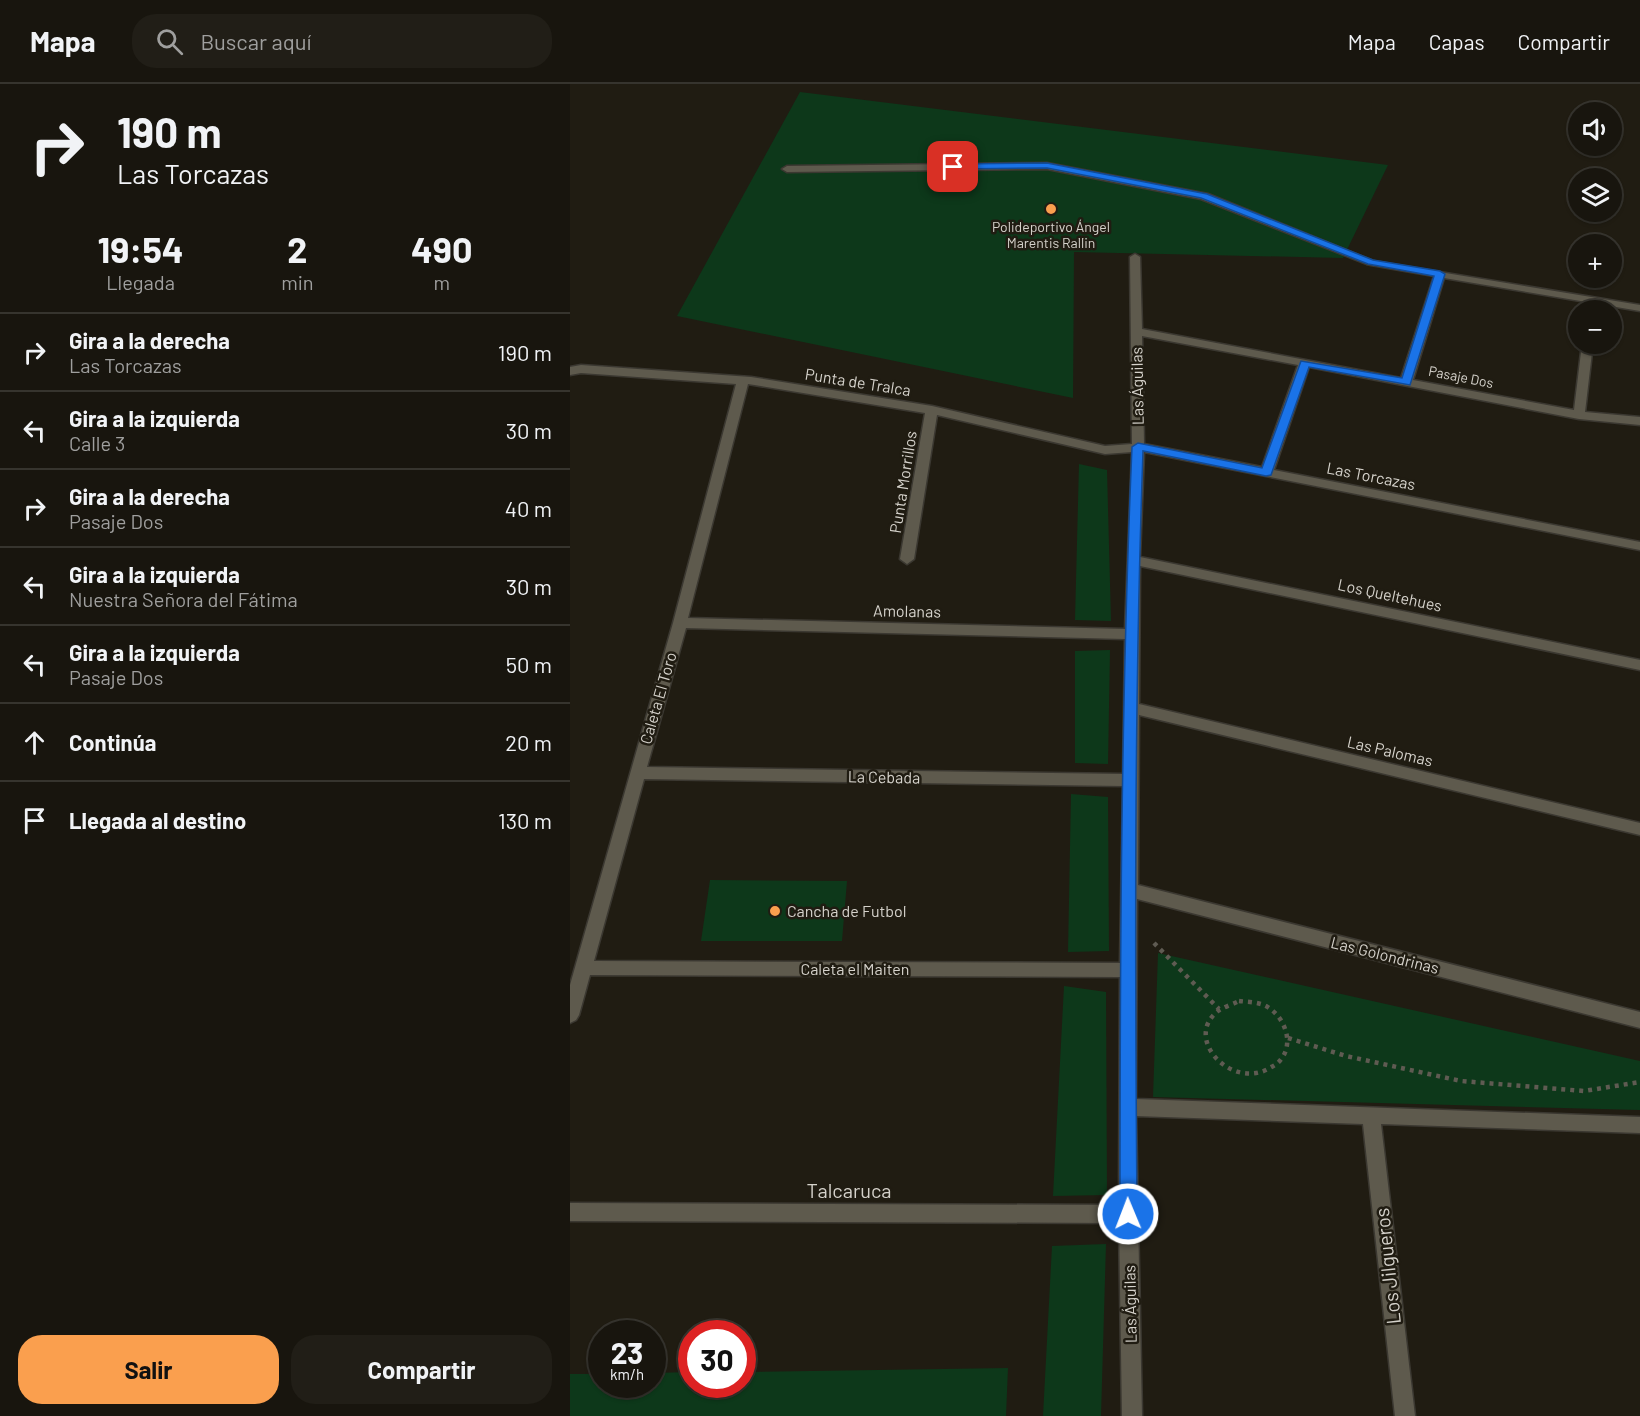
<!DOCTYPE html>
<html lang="es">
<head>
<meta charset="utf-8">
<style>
  body { margin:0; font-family:Barlow,sans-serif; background:#211e17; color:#f1f3f6; height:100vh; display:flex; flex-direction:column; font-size:22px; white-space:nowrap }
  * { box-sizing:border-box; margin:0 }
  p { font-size:20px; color:#9f9f9e }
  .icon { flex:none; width:33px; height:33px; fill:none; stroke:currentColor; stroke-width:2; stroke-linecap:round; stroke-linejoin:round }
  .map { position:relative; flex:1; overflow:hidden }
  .details { display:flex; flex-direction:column; background:#18150e; width:570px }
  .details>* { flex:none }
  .top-card { background:#18150e; color:#f1f3f6; overflow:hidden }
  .buttons { position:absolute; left:998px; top:18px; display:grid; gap:12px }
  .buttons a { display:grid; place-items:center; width:54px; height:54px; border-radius:50%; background:#18150e; box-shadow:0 2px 4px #0004,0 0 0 2px #36342e; font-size:30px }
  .speed { position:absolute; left:18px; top:1236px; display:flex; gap:12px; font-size:30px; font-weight:700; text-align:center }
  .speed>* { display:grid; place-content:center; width:78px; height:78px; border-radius:50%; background:#18150e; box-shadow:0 2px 4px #0004,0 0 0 2px #36342e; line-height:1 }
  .speed small { font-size:15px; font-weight:400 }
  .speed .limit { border:9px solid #d22; background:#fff; color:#111 }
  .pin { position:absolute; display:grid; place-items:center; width:51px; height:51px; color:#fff; margin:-26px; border-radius:12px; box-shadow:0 3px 9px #0006 }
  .me { position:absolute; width:66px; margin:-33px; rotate:359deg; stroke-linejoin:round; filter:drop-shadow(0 0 4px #0008) }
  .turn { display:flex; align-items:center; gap:21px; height:126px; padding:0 18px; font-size:27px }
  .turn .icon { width:78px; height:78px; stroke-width:2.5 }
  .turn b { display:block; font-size:42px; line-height:51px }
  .eta { display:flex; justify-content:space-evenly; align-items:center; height:102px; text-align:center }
  .eta b { font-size:36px; font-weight:700; line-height:42px }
  .button { display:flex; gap:12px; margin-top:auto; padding:12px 18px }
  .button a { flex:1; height:69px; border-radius:24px; background:#fa9f4e; color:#111; font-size:24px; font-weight:700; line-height:69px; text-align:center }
  .button a+a { background:#211e17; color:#f1f3f6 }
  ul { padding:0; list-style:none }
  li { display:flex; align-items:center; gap:18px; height:78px; padding:0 18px; border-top:2px solid #36342e }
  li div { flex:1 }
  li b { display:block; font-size:22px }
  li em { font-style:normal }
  header { display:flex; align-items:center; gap:36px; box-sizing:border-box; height:84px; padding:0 30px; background:#18150e; border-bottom:2px solid #36342e }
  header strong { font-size:28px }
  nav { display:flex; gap:33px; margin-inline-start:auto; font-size:21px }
  .search { width:420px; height:54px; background:#211e17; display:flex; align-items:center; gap:15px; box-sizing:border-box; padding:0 21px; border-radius:24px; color:#9f9f9e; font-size:22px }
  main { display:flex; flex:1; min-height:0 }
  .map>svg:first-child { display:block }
  .green { fill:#0d381a }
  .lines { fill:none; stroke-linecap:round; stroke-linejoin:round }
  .service-casing { stroke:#3b3831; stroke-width:3 }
  .minor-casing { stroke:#3b3831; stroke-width:3 }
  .path { stroke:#5f5b52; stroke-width:4.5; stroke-dasharray:4 5; stroke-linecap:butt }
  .service { fill:#5e5a4d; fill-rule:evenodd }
  .minor { fill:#5e5a4d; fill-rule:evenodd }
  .route { fill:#1a73e8; stroke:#114b97; stroke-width:1.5 }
  .poi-dot { fill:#fa9f4e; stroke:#201c12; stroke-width:2 }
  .labels { text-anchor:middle; stroke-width:5; stroke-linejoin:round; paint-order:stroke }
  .far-poi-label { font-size:14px; fill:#d5d2cb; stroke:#201c12 }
  .far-street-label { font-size:14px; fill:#d5d2cb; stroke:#201c12 }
  .street-label { font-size:16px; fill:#d5d2cb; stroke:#201c12 }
  .poi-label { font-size:16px; fill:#d5d2cb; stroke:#201c12; text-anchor:start }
  .near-street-label { font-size:20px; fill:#d5d2cb; stroke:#201c12 }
</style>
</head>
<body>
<header>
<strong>Mapa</strong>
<div class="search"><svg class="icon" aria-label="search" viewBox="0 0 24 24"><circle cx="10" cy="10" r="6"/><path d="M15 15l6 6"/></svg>Buscar aquí</div>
<nav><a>Mapa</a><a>Capas</a><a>Compartir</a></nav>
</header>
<main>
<section class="details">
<div class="top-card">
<div class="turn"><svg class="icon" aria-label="right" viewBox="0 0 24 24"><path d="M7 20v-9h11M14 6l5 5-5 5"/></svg><div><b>190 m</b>Las Torcazas</div></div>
</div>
<div class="eta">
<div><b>19:54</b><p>Llegada</p></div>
<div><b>2</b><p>min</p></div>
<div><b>490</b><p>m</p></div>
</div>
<ul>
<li><svg class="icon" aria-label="right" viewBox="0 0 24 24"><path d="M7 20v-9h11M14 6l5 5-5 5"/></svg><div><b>Gira a la derecha</b><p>Las Torcazas</p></div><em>190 m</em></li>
<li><svg class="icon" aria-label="left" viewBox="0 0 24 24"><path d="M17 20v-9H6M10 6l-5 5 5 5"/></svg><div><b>Gira a la izquierda</b><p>Calle 3</p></div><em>30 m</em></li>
<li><svg class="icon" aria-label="right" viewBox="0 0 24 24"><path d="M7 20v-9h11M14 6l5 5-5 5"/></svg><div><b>Gira a la derecha</b><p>Pasaje Dos</p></div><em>40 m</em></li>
<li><svg class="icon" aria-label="left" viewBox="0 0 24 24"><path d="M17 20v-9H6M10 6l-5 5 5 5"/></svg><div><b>Gira a la izquierda</b><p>Nuestra Señora del Fátima</p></div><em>30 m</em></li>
<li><svg class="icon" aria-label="left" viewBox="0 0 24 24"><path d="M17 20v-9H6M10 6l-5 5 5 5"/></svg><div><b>Gira a la izquierda</b><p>Pasaje Dos</p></div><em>50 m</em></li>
<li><svg class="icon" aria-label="ahead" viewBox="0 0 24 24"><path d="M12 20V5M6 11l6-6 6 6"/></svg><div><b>Continúa</b></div><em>20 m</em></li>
<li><svg class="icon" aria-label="arrive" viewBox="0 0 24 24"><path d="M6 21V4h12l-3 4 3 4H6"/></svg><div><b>Llegada al destino</b></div><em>130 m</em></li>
</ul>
<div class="button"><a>Salir</a><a>Compartir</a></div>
</section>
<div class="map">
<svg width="1070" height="1332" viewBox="0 0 1070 1332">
  <rect width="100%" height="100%" fill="#201c12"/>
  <g class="green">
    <path d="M230,8L818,81L773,174L504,168L503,314L107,232Z"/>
    <path d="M509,380L537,386L541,537L505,536Z"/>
    <path d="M540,566L538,680L505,679V567Z"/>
    <path d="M501,710L538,713L539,867L498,868Z"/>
    <path d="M140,796L277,797L272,857H131Z"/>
    <path d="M588,869L1070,977V1026L583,1013Z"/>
    <path d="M494,902L536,908L537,1111L483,1112Z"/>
    <path d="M536,1160L531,1332H473L482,1162Z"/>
    <path d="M438,1284L436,1332H0V1290H31L32,1300H82L83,1289L121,1288L122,1300H172L173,1288Z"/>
  </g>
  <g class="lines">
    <g class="service-casing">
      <path id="service" d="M477,79L638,110L806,178L805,180H797L631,115L477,85L217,88L212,85L217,82Z"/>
    </g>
    <g class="minor-casing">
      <path id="minor" d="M565,170L570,173L572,245L831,294L864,192L801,181L797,180V176L1070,221V227L874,194L843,296L1004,326L1012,260H1023L1015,328L1070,333V341L1009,335L739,283L704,386L1070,458V466L574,368L570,473L1070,576V586L570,482L569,620L1070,739V751L569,631L568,801L1070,928V944L567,815L566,1015L1070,1033V1049L811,1040L845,1332H825L793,1040L566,1032L572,1332H552L549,1139L0,1137V1119L549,1121L550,893L20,891L9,931L6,936L0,939V901L103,539L166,300L11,289L0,291V283L11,281L181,293L362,322L535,362L562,360L560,173ZM572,252L728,281L692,383L574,360ZM178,300L355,329L330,475L337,480L344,475L367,331L535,370L562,368L555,545L118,534ZM116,544L555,555L553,690L77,683ZM74,695L553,702L550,879L24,877Z"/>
    </g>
    <g class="path">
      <path d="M584,859L649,925"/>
      <path d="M669,917C678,918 688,918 696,922C714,932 724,957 712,974C708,980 703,982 698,985C660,1005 613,954 648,927C654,923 663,920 669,917Z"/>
      <path d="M718,954L776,972L891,997L1014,1007L1070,998"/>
    </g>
    <use href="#service" class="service"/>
    <use href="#minor" class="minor"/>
  </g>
  <path class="route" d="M477,79L637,110L803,176L870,187L875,190L840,301L739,283L701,391L696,392L573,367C564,621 565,876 567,1130L564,1136L558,1138L552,1136L550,1130C550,874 551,618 562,363L568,359L692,384L731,277L832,294L864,192L798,180L631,114L477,84L383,85L378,83L383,80Z"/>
  <g class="poi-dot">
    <circle cx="481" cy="125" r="6"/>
    <circle cx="205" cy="827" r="6"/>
  </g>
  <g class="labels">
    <g class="far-poi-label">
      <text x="481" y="148">Polideportivo Ángel<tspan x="481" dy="16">Marentis Rallin</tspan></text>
    </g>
    <g class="far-street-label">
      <text transform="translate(891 293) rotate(11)" y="5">Pasaje Dos</text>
    </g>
    <g class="street-label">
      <text transform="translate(288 298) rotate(9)" y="6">Punta de Tralca</text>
      <text transform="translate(567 302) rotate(-91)" y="6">Las Águilas</text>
      <text transform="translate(801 392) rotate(11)" y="6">Las Torcazas</text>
      <text transform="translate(333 398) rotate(-81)" y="6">Punta Morrillos</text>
      <text transform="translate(820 511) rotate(12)" y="6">Los Queltehues</text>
      <text transform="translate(337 527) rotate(1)" y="6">Amolanas</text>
      <text transform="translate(88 614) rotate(-74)" y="6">Caleta El Toro</text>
      <text transform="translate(820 667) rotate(13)" y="6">Las Palomas</text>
      <text transform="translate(314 693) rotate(1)" y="6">La Cebada</text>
      <text transform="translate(815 871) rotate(14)" y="6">Las Golondrinas</text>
      <text x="285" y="891">Caleta el Maiten</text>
      <text transform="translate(560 1220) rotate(-91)" y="6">Las Águilas</text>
    </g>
    <g class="poi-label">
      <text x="217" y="833">Cancha de Futbol</text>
    </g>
    <g class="near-street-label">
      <text x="279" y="1114">Talcaruca</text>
      <text transform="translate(818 1182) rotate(-96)" y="7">Los Jilgueros</text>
    </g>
  </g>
</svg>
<div class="buttons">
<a><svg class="icon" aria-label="sound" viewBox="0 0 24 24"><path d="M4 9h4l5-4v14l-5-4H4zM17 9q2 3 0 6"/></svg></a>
<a><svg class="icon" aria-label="layers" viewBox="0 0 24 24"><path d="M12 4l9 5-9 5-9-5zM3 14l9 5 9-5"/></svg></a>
<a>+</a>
<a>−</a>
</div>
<div class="speed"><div>23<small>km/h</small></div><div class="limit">30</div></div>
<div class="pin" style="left:383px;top:83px;background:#d93025"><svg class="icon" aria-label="arrive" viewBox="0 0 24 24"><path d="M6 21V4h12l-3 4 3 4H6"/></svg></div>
<svg class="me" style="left:558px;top:1130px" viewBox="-20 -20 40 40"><circle r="17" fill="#1a73e8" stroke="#fff" stroke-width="3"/><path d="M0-11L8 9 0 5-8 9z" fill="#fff"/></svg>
</div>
</main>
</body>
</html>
